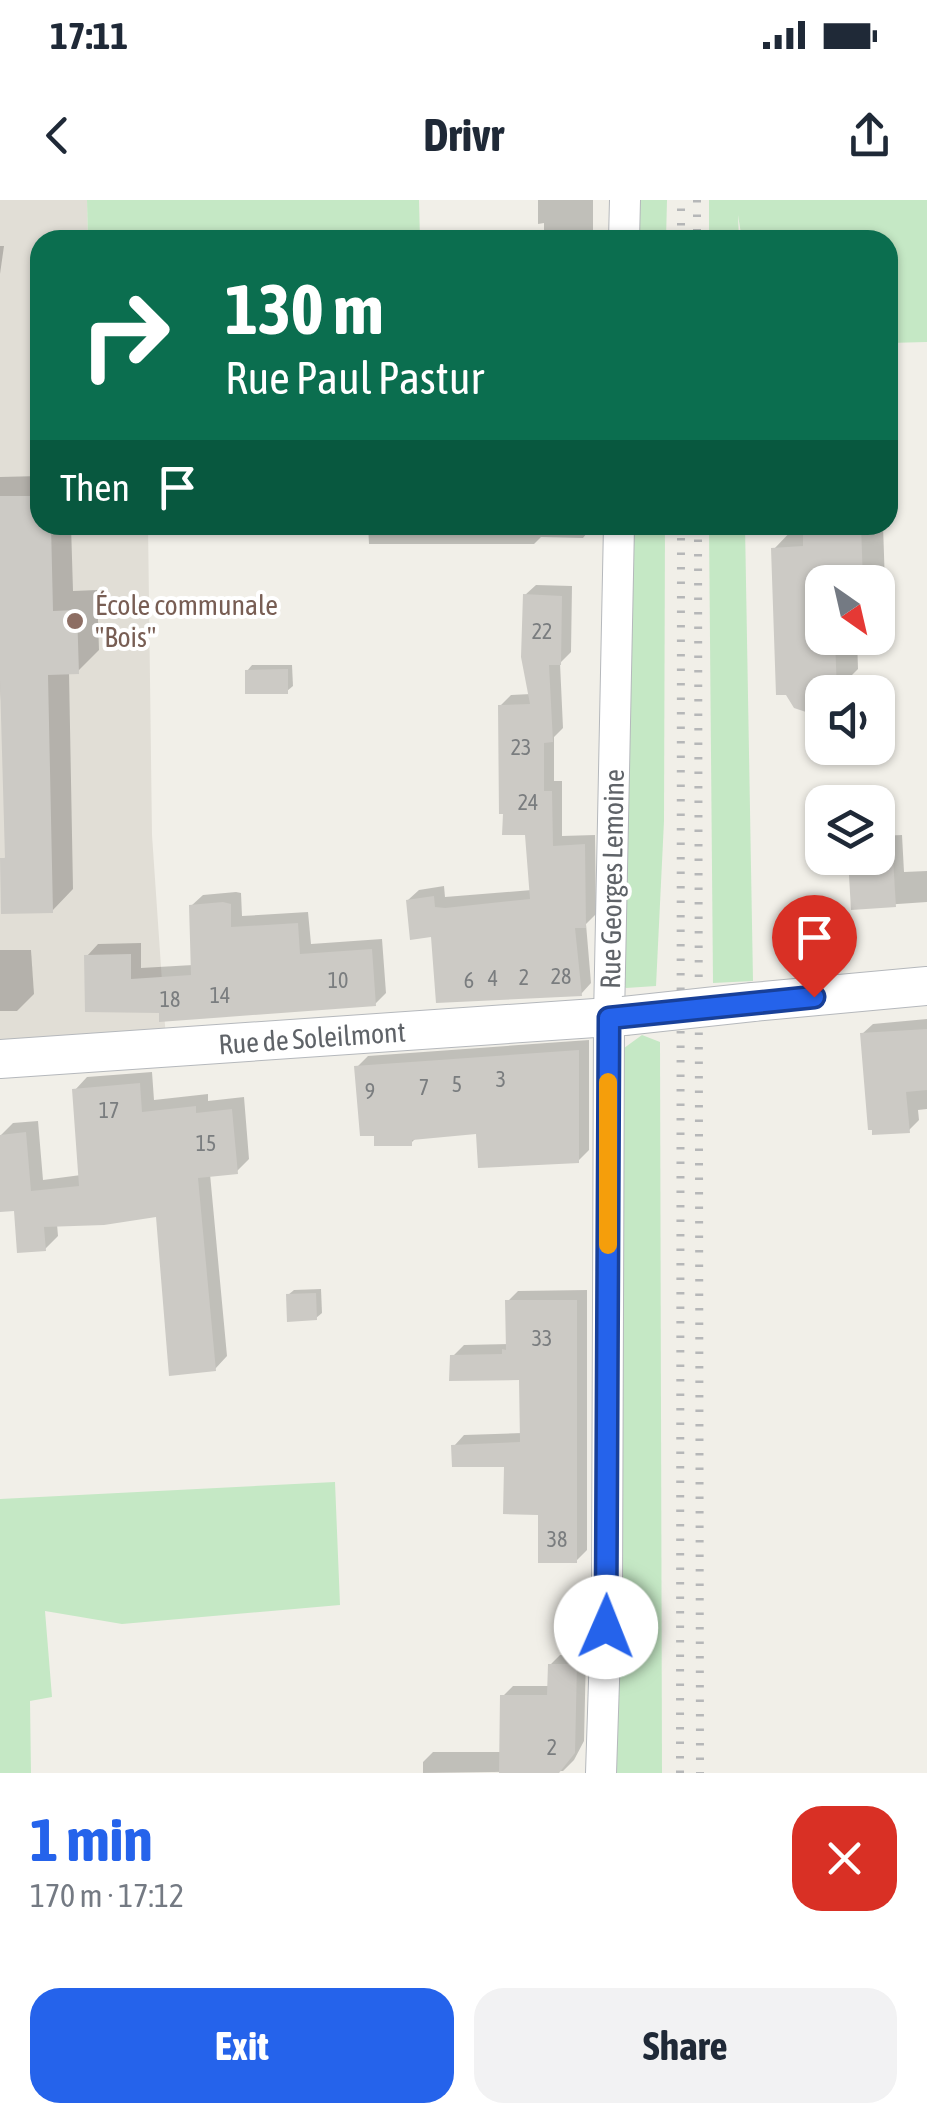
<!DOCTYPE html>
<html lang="en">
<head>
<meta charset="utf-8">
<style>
  body { margin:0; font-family:"Asap Condensed",sans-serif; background:#f2f2f3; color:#1f2937; height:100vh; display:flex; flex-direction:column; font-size:38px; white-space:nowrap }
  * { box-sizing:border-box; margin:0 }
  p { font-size:32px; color:#747a83 }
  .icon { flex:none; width:55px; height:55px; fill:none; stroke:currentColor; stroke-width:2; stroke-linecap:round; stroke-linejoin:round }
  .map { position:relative; height:1573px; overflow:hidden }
  .sheet { display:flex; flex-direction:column; background:#fff; flex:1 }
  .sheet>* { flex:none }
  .hud { position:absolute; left:30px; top:30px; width:868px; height:305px; border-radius:30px; box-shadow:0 2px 8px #0004; background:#0b6e4f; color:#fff; overflow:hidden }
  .needle { width:65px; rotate:146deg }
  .buttons { position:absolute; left:805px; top:365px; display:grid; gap:20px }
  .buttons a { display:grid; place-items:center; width:90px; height:90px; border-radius:20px; background:#fff; box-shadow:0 2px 8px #0004; font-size:50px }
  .pin { position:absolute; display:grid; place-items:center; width:85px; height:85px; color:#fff; margin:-102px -42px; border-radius:50% 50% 50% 0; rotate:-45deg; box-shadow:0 0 10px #0007 }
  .pin .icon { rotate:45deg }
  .me { position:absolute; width:110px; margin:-55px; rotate:1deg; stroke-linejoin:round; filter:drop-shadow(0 0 8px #0008) }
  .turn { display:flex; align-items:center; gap:35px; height:210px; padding:0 30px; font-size:45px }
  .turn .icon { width:130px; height:130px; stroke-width:2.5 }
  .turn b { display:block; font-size:70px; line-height:85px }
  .then { display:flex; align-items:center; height:95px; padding:0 30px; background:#0003; gap:20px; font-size:38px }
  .round { display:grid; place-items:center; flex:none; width:105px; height:105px; border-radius:30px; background:#f2f2f3 }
  .summary { display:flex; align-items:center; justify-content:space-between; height:170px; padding:0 30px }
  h1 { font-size:60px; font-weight:700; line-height:75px; color:#2563eb }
  .action { display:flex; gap:20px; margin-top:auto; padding:20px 30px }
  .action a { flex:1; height:115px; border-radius:30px; background:#2563eb; color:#fff; font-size:40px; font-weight:700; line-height:115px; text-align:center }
  .action a+a { background:#f2f2f3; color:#1f2937 }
  .status { display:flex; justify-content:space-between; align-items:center; height:70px; padding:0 50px; background:#fff; direction:ltr }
  .status svg { height:28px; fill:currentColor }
  header { display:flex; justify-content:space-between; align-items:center; height:130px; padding:0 30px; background:#fff; font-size:45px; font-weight:700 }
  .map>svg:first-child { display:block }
  .education { fill:#e1ded6 }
  .green { fill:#c5e8c5 }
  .shadow { fill:#0003 }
  .building { fill:#cccac5 }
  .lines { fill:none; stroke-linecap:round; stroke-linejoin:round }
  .minor-casing { stroke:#b5b8bc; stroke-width:32 }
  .tertiary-casing { stroke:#b5b8bc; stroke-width:40 }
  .minor { stroke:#fff; stroke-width:30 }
  .tertiary { stroke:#fff; stroke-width:38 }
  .rail { stroke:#b6b7b8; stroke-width:8; stroke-dasharray:2.5 12; stroke-linecap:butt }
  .tertiary-bridge-casing { stroke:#b5b8bc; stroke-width:40; stroke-linecap:butt }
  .tertiary-bridge { stroke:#fff; stroke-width:38 }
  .route-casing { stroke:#184099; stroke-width:25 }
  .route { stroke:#2563eb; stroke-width:18 }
  .slow { stroke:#f59e0b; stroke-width:18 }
  .education-dot { fill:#8d6e63; stroke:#fff; stroke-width:4 }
  .labels { text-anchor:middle; stroke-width:8; stroke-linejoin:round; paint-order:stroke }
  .number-label { font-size:22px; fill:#7a7d7f }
  .education-label { font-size:28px; fill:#785e54; stroke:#fff; text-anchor:start }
  .street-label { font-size:28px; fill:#5f6368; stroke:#fff }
</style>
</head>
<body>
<div class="status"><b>17:11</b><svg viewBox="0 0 49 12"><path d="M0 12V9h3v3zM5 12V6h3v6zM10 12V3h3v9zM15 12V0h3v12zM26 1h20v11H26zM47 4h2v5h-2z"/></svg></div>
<header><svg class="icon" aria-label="back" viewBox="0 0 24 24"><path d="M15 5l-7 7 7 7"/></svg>Drivr<svg class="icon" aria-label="share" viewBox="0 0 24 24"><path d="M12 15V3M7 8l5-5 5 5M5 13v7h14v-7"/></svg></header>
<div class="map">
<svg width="927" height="1573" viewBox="0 0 927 1573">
  <rect width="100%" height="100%" fill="#f1efe8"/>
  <path class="education" d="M0,0H87L88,40H40V325H148L152,635L166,840L0,850Z"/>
  <g class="green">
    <path d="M87,0H419L420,40H88Z"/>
    <path d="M628,0H667L666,40H627Z"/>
    <path d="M709,0H927V142L888,143V40H742L738,15L739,40H709Z"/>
    <path d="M619,325H665L664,621L656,786L626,788L610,774Z"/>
    <path d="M709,325H745L753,781L713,783Z"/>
    <path d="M642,835L660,842L662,1573H617L609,859Z"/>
    <path d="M335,1282L340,1405L122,1424L45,1411L52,1497L30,1501L31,1573H0V1299Z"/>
  </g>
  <g class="shadow">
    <path d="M538,0H593V40H544V23L538,24Z"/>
    <path d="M0,46H4L0,74Z"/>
    <path d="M40,276V325H71L73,391L97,390L99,450L78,471L69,472L73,689L52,711L3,660L8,654L0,479V277Z"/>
    <path d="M368,325H593L583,338L541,337L534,344H369Z"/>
    <path d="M883,325L886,414L878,423V382H822V438H857L858,469L836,491L822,492V501L815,509L774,349L796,326Z"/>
    <path d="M536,385L572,386L571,452L560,463L563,528L554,537V581H562V636L595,635L596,714L586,724L591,783L581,794L433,734L408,700L419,690L444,686L445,697L532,690L527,633L500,506L511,495L531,494L525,395Z"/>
    <path d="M252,465H292L293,486L287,491L247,471Z"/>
    <path d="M902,635L904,672L927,671V702L854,707L850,658H878V636Z"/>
    <path d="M236,692L241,693L242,716L308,712L311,744L382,739L386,793L375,804L161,811L87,756L98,744L141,743V768L193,765L191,706L203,695Z"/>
    <path d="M0,750H31L34,794L17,811H0Z"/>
    <path d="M927,819V909L918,910L919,920L909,930L862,834L873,824Z"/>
    <path d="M589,840V950L578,961L478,932L417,937L411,943L357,867L368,856Z"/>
    <path d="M152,872L154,900L208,894V901L244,897L249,959L236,972L210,974L227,1156L215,1169L158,1014L57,1024L58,1036L45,1049L16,1008L0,1009V936L13,923L38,921L43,980L81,975L75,890L87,877Z"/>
    <path d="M321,1089L322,1113L316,1118L288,1095L294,1090Z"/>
    <path d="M587,1090V1350L576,1361L506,1264L454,1246L464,1235L522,1233V1177L453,1156L464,1145L509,1144L508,1101L518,1091Z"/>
    <path d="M560,1455H586L584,1541L574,1560L563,1571L423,1573V1562L433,1552H502L503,1496L513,1486H550V1465Z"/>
  </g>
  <g class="building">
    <path d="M0,296H40V325H51L53,411L77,410L79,474L48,475L53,713L1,714L0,658H5L0,481Z"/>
    <path d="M803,325H861L863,382H822V438H835L837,492H822L821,507L809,513L794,508L786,495H776L771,348L803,346Z"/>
    <path d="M523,394L562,396L561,465H549L553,542L544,543V591H552L553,646L585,644L586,728H575L582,796L436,803L431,737L410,740L406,700L434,696L435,707L445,708L530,699L525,635H502L503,614H499L498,505L530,504L521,457Z"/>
    <path d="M288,469V494H245V470Z"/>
    <path d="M848,658H893L896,707L851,710Z"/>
    <path d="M223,702L231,704V727L298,723L300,754L372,749L376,806L159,822V813L85,812L84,755L131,754V779L191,775L189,705Z"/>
    <path d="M927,829V890L906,892L910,933L872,935V930H868L860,833Z"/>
    <path d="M579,850V963L478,968L476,934L412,940V946H374V936H360L354,866Z"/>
    <path d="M140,883L142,912L196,906V913L232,909L238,974L198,978L216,1171L169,1176L156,1017L104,1025L44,1027L46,1051L17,1053L14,1011L0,1012V935L26,932L31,991L79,986L72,889Z"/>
    <path d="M316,1093L317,1120L287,1122L286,1094Z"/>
    <path d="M505,1100H577V1363H538V1315L503,1314L504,1267H452L451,1245L520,1242L519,1180L449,1181L450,1155L502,1154V1149L506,1150Z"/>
    <path d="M548,1464H577L575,1553L559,1573H499L500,1495H547Z"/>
  </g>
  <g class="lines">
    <g class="minor-casing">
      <g id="minor">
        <path d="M624,40L625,0"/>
        <path d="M601,1573L607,1390L609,818L619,325"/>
      </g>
    </g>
    <g class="tertiary-casing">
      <g id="tertiary">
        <path d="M753,802L927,786"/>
        <path d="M0,859L624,816"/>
      </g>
    </g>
    <use href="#minor" class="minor"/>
    <use href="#tertiary" class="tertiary"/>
    <g class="rail">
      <path d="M697,0V40"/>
      <path d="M681,40V0"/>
      <path d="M698,325L700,1573"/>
      <path d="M680,1573L681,325"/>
    </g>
    <g class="tertiary-bridge-casing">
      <path id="tertiary-bridge" d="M624,816L753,802"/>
    </g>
    <use href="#tertiary-bridge" class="tertiary-bridge"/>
  </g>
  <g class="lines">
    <g class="route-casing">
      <path id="route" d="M606,1427L609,818L814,797"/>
    </g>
    <use href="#route" class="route"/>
    <path class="slow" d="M608,1045V882"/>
  </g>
  <circle class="education-dot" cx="75" cy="421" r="10"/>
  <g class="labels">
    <g class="number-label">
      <text x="542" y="439">22</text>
      <text x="521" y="555">23</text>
      <text x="528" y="610">24</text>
      <text x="561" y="784">28</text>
      <text x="524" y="785">2</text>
      <text x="493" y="786">4</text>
      <text x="338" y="788">10</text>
      <text x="469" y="788">6</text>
      <text x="220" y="803">14</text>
      <text x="170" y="807">18</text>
      <text x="501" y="887">3</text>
      <text x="457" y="892">5</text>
      <text x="424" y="895">7</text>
      <text x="370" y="899">9</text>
      <text x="109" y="918">17</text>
      <text x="206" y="951">15</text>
      <text x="542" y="1146">33</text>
      <text x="557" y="1347">38</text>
      <text x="552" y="1555">2</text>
    </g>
    <g class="education-label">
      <text x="95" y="415">École communale<tspan x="95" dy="32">"Bois"</tspan></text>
    </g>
    <g class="street-label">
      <text transform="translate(612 679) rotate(-89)" y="10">Rue Georges Lemoine</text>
      <text transform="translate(312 838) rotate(-4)" y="10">Rue de Soleilmont</text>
    </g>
  </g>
</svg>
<div class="buttons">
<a><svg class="needle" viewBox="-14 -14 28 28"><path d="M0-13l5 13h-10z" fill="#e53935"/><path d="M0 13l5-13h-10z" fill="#747a83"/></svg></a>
<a><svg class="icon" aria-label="sound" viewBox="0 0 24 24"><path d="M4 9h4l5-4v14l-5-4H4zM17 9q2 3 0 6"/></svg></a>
<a><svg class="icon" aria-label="layers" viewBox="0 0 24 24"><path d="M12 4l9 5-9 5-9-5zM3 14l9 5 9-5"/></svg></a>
</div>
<div class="pin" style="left:814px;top:797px;background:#d93025"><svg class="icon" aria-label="arrive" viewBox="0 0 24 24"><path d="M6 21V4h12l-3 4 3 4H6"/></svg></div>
<svg class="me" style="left:606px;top:1427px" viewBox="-20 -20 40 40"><circle r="19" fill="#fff"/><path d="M0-13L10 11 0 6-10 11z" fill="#2563eb"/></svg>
<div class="hud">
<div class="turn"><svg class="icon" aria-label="right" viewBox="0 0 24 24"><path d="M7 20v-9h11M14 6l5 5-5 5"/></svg><div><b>130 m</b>Rue Paul Pastur</div></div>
<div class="then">Then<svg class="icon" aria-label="arrive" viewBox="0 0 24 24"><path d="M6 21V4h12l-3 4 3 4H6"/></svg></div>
</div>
</div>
<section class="sheet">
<div class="summary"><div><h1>1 min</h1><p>170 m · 17:12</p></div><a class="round" style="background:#d93025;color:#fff"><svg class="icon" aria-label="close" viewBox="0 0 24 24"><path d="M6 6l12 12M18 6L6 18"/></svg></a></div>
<div class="action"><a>Exit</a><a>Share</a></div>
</section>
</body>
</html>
